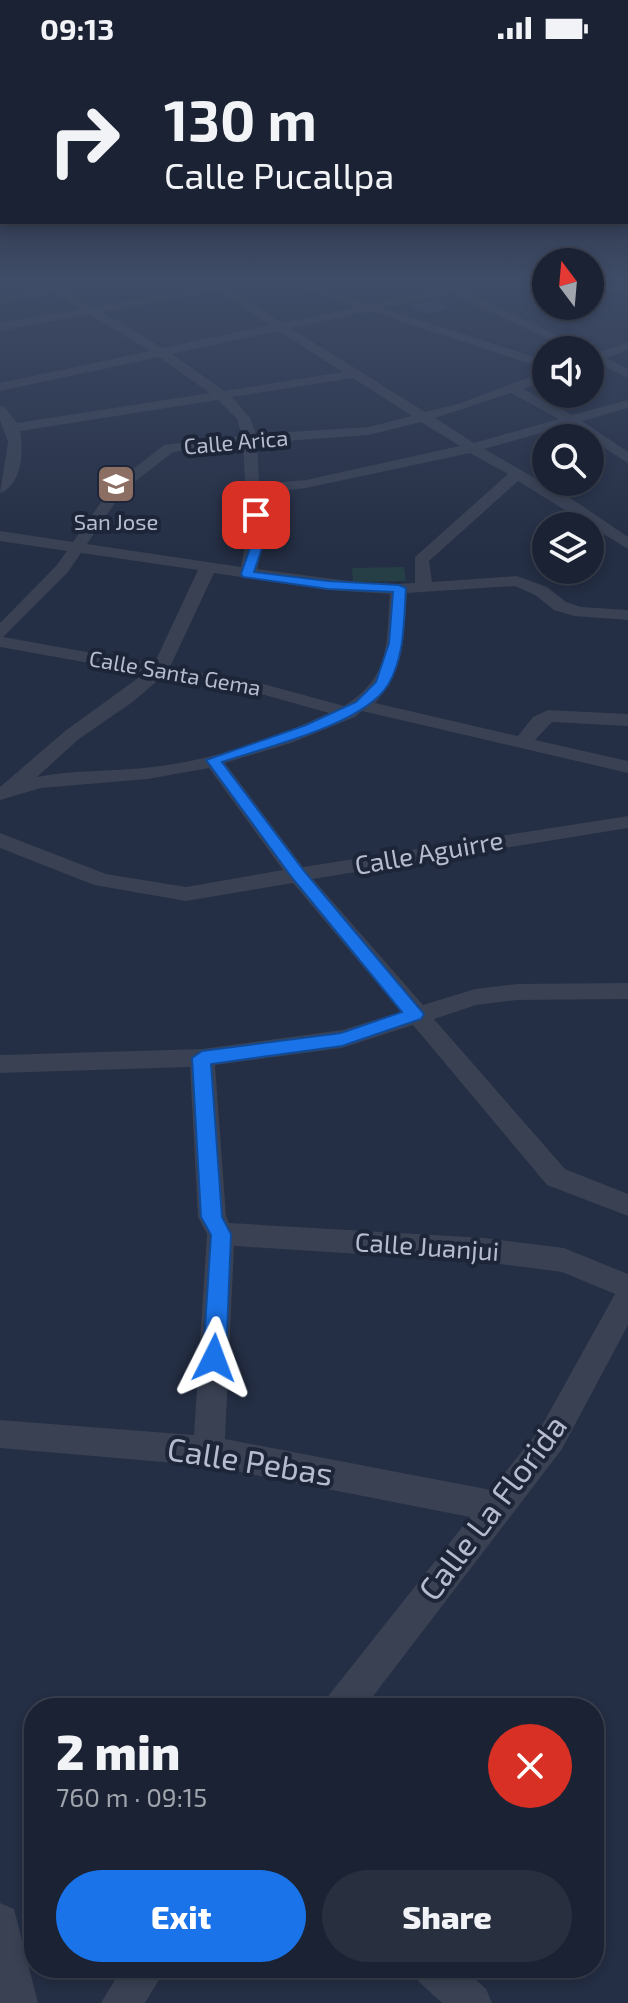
<!DOCTYPE html>
<html lang="en">
<head>
<meta charset="utf-8">
<style>
  body { margin:0; font-family:"Exo 2",sans-serif; background:#282f3f; color:#f1f3f6; height:100vh; display:flex; flex-direction:column; font-size:30px; white-space:nowrap }
  * { box-sizing:border-box; margin:0 }
  p { font-size:26px; color:#a0a4ac }
  .icon { flex:none; width:44px; height:44px; fill:none; stroke:currentColor; stroke-width:2; stroke-linecap:round; stroke-linejoin:round }
  .map { position:relative; flex:1; overflow:hidden }
  .drawer { position:absolute; left:24px; top:1642px; width:580px; height:280px; display:flex; flex-direction:column; background:#1b2233; border-radius:32px; box-shadow:0 4px 12px #0003,0 0 0 2px #393f4e }
  .drawer>* { flex:none }
  .hud { position:absolute; left:0px; top:0px; width:628px; height:168px; box-shadow:0 4px 12px #0003,0 0 0 2px #393f4e; background:#1b2233; color:#f1f3f6; overflow:hidden }
  .needle { width:52px; rotate:344deg }
  .buttons { position:absolute; left:532px; top:192px; display:grid; gap:16px }
  .buttons a { display:grid; place-items:center; width:72px; height:72px; border-radius:50%; background:#1b2233; box-shadow:0 4px 12px #0003,0 0 0 2px #393f4e; font-size:40px }
  .pin { position:absolute; display:grid; place-items:center; width:68px; height:68px; color:#fff; margin:-34px; border-radius:16px; box-shadow:0 4px 12px #0006 }
  .me { position:absolute; width:88px; margin:-44px; rotate:3deg; stroke-linejoin:round; filter:drop-shadow(0 0 6px #0008) }
  .turn { display:flex; align-items:center; gap:28px; height:168px; padding:0 32px; font-size:36px }
  .turn .icon { width:104px; height:104px; stroke-width:2.5 }
  .turn b { display:block; font-size:56px; line-height:68px }
  .round { display:grid; place-items:center; flex:none; width:84px; height:84px; border-radius:42px; background:#282f3f }
  .head { display:flex; align-items:center; justify-content:space-between; height:136px; padding:0 32px }
  h1 { font-size:48px; font-weight:800; line-height:60px }
  .cta { display:flex; gap:16px; margin-top:auto; padding:16px 32px }
  .cta a { flex:1; height:92px; border-radius:48px; background:#1a73e8; color:#fff; font-size:32px; font-weight:800; line-height:92px; text-align:center }
  .cta a+a { background:#282f3f; color:#f1f3f6 }
  .status { display:flex; justify-content:space-between; align-items:center; height:56px; padding:0 40px; background:#1b2233; direction:ltr }
  .status svg { height:22px; fill:currentColor }
  .map>svg:first-child { display:block }
  .green { fill:#263e45 }
  .building { fill:#36415a }
  .lines { fill:none; stroke-linecap:round; stroke-linejoin:round }
  .minor { fill:#394153; fill-rule:evenodd }
  .route { fill:#1a73e8; stroke:#114b97; stroke-width:2 }
  .labels { text-anchor:middle; stroke-width:8; stroke-linejoin:round; paint-order:stroke }
  .far-street-label { font-size:22px; fill:#b6bccd; stroke:#1d2539 }
  .far-poi-label { font-size:22px; fill:#b6bccd; stroke:#1d2539 }
  .street-label { font-size:26px; fill:#b6bccd; stroke:#1d2539 }
  .near-street-label { font-size:32px; fill:#b6bccd; stroke:#1d2539 }
</style>
</head>
<body>
<div class="status"><b>09:13</b><svg viewBox="0 0 49 12"><path d="M0 12V9h3v3zM5 12V6h3v6zM10 12V3h3v9zM15 12V0h3v12zM26 1h20v11H26zM47 4h2v5h-2z"/></svg></div>
<div class="map">
<svg width="628" height="1947" viewBox="0 0 628 1947">
  <rect width="100%" height="100%" fill="#242e44"/>
  <path class="green" d="M404,511L406,525L353,526L352,512Z"/>
  <path class="building" d="M435,244L452,252L427,258L409,250Z"/>
  <g class="lines">
    <g class="minor">
      <path d="M95,222H118L67,234L93,251L208,230L198,222H212L220,227L250,222H291L371,248L452,229L514,222L466,234L586,294H570L453,237L384,252L546,305V313L370,255L291,272L425,356L458,348L546,315V324L523,333L572,359L628,344V352L582,365L628,396V407L569,369L484,393L575,445L628,481V493L518,425L429,505L432,526L517,520L547,531L566,546L581,551L628,554V564L574,560L554,554L535,539L515,530L407,537C404,578 405,616 375,647L518,680L533,661L548,654L628,658V670L552,666L535,684L628,705V717L362,655L355,661L291,687L225,707L303,811L628,760V772L313,823L423,949L475,933L517,928L628,927V943L517,944L476,949L434,963L565,1113L628,1138V1160L547,1129L413,969L342,992L215,1009L226,1160L229,1167L485,1182L564,1192L628,1218V1269L562,1393L364,1652H324L329,1639L470,1461L209,1410L0,1392V1364L194,1379L207,1178L198,1161L190,1011L0,1017V999L202,993L342,974L401,956L293,827L186,845L94,829L0,792V777L106,818L186,831L283,814L209,712L148,723L41,732L0,744V731L65,675L145,617L0,591V567L56,510L67,495L0,485V475L73,486L113,429L164,389L242,380L237,363L218,344L20,375C24,395 22,429 0,437L8,386L0,364V350L5,351L17,367L210,337L159,301L0,335V327L150,295L89,258L0,275V267L80,253L55,237L0,248V240ZM274,222L276,224L357,251L283,267L229,233ZM217,235L270,269L163,292L102,256ZM279,275L343,316L224,335L172,298ZM353,322L412,360L369,371L256,378L250,362L232,341ZM511,337L559,363L474,387L435,362ZM421,366L460,390L306,424L259,428L257,387L369,379ZM243,388L248,473L241,511L87,488L123,435L173,396ZM470,397L508,418L415,501V527L380,529L257,513L263,484L260,437L306,432ZM81,497L198,514L154,608L3,581L68,516ZM214,517L328,534L390,538C386,589 391,621 344,650L256,626L170,611ZM163,620L254,636L329,657C274,683 213,704 153,711C114,716 75,713 37,721L79,683L134,645ZM234,1190L485,1206L562,1216L615,1238L540,1373L491,1434L225,1383Z"/>
      <path d="M590,223L628,233V240L590,230Z"/>
      <path d="M628,286V294L606,302L628,313V322L595,306L590,308V295L596,297Z"/>
      <path d="M0,1847L14,1853L38,1947H0Z"/>
      <path d="M122,1912H166L145,1947H101Z"/>
      <path d="M413,1912H463L486,1933L492,1947H442L419,1926Z"/>
    </g>
  </g>
  <linearGradient id="sky" x2="0" y2="1"><stop stop-color="#141925"/><stop offset="0.45" stop-color="#3f4c67"/><stop offset="1" stop-color="#3f4c67" stop-opacity="0"/></linearGradient>
  <rect width="628" height="495" fill="url(#sky)"/>
  <path class="route" d="M256,455L262,459V492L254,516L328,525L399,529L406,532C404,563 405,601 388,629C363,669 266,691 222,706L304,815L424,958L421,963L342,990L211,1008L222,1161L231,1178L226,1302L222,1309L214,1312L206,1309L203,1302L211,1179L201,1161L192,1002L202,995L341,977L402,956L293,823L206,704L306,669L356,646L376,626L389,587L393,536L328,533L243,521L241,518L250,492V459Z"/>
  <defs>
    <g id="school-square" transform="scale(2)"><rect x="-9" y="-9" width="18" height="18" rx="4" fill="#8d6e63" stroke="#1d2539"/><path d="M0-5L7-2L0 1L-7-2ZM-4 1L0 2.5L4 1V4Q0 6-4 4Z" fill="#fff"/></g>
  </defs>
  <g fill-rule="evenodd">
    <use href="#school-square" x="116" y="428"/>
  </g>
  <g class="labels">
    <g class="far-street-label">
      <text transform="translate(236 386) rotate(-5)" y="8">Calle Arica</text>
      <text transform="translate(175 617) rotate(10)" y="8">Calle Santa Gema</text>
    </g>
    <g class="far-poi-label">
      <text x="116" y="474">San Jose</text>
    </g>
    <g class="street-label">
      <text transform="translate(429 797) rotate(-10)" y="9">Calle Aguirre</text>
      <text transform="translate(427 1191) rotate(4)" y="9">Calle Juanjui</text>
    </g>
    <g class="near-street-label">
      <text transform="translate(250 1406) rotate(9)" y="11">Calle Pebas</text>
      <text transform="translate(493 1452) rotate(-53)" y="11">Calle La Florida</text>
    </g>
  </g>
</svg>
<div class="buttons">
<a><svg class="needle" viewBox="-14 -14 28 28"><path d="M0-13l5 13h-10z" fill="#e53935"/><path d="M0 13l5-13h-10z" fill="#a0a4ac"/></svg></a>
<a><svg class="icon" aria-label="sound" viewBox="0 0 24 24"><path d="M4 9h4l5-4v14l-5-4H4zM17 9q2 3 0 6"/></svg></a>
<a><svg class="icon" aria-label="search" viewBox="0 0 24 24"><circle cx="10" cy="10" r="6"/><path d="M15 15l6 6"/></svg></a>
<a><svg class="icon" aria-label="layers" viewBox="0 0 24 24"><path d="M12 4l9 5-9 5-9-5zM3 14l9 5 9-5"/></svg></a>
</div>
<div class="pin" style="left:256px;top:459px;background:#d93025"><svg class="icon" aria-label="arrive" viewBox="0 0 24 24"><path d="M6 21V4h12l-3 4 3 4H6"/></svg></div>
<svg class="me" style="left:214px;top:1302px" viewBox="-20 -20 40 40"><path d="M0-17L14 15 0 8-14 15z" fill="#1a73e8" stroke="#fff" stroke-width="4"/></svg>
<div class="hud">
<div class="turn"><svg class="icon" aria-label="right" viewBox="0 0 24 24"><path d="M7 20v-9h11M14 6l5 5-5 5"/></svg><div><b>130 m</b>Calle Pucallpa</div></div>
</div>
<section class="drawer">
<div class="head"><div><h1>2 min</h1><p>760 m · 09:15</p></div><a class="round" style="background:#d93025;color:#fff"><svg class="icon" aria-label="close" viewBox="0 0 24 24"><path d="M6 6l12 12M18 6L6 18"/></svg></a></div>
<div class="cta"><a>Exit</a><a>Share</a></div>
</section>
</div>
</body>
</html>
